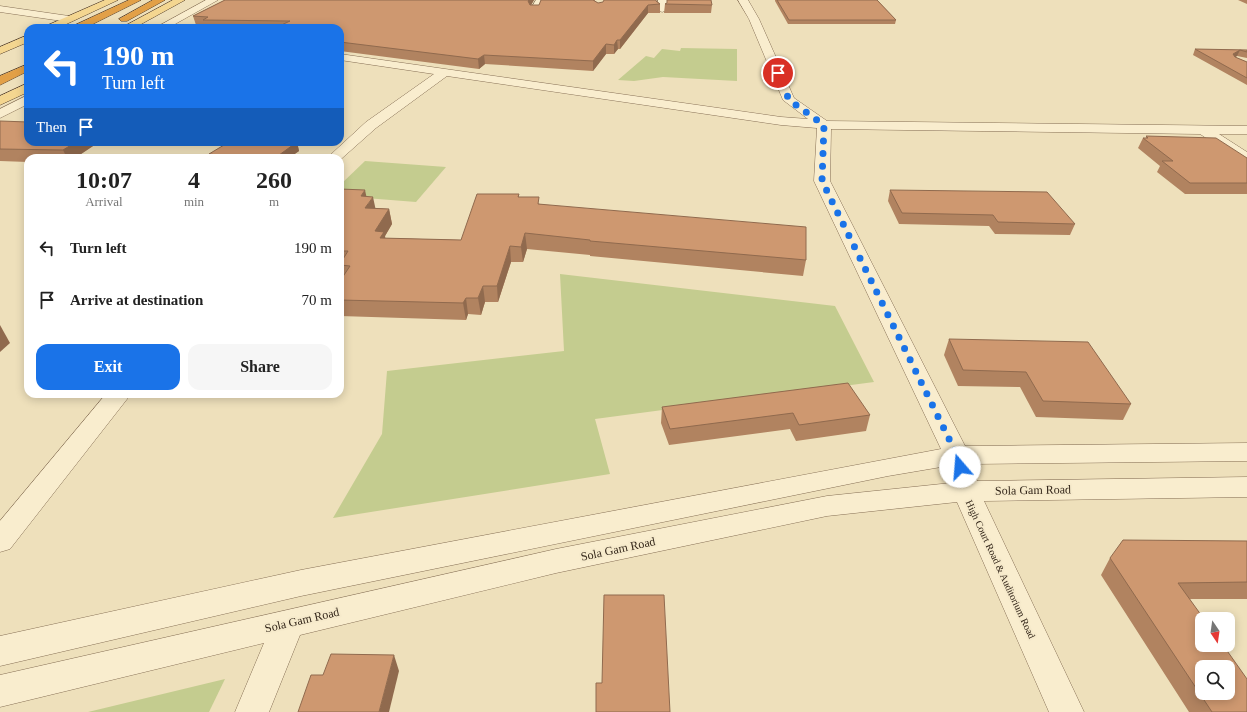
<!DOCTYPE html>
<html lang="en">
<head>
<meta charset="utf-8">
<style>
  body { margin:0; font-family:Georgia,serif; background:#f6f6f6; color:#222; height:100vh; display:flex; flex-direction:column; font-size:15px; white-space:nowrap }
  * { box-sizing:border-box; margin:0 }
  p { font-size:13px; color:#767676 }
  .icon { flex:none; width:22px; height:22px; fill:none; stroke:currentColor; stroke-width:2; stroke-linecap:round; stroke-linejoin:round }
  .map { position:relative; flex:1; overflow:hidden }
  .side { position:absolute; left:24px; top:154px; width:320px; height:244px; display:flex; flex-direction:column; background:#fff; border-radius:12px; box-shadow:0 2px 10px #0003 }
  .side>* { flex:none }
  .banner { position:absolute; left:24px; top:24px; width:320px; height:122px; border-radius:12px; box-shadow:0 2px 10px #0003; background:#1a73e8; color:#fff; overflow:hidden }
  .needle { width:26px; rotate:167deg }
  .tools { position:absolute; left:1195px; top:612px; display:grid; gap:8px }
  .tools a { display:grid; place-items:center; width:40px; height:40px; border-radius:8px; background:#fff; box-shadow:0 2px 10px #0003; font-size:20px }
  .pin { position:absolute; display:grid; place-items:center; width:34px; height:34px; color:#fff; margin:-17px; border:2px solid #fff; border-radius:50%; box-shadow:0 1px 4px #0007 }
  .me { position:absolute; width:44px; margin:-22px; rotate:342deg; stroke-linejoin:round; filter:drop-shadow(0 0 3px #0008) }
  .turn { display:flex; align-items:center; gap:14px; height:84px; padding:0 12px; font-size:18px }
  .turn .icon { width:52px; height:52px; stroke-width:2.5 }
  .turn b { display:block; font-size:28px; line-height:34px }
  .then { display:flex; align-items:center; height:38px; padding:0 12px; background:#0003; gap:8px; font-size:15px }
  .eta { display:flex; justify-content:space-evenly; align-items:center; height:68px; text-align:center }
  .eta b { font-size:24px; font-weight:700; line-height:28px }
  .cta { display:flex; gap:8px; margin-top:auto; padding:8px 12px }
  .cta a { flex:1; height:46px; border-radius:12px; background:#1a73e8; color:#fff; font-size:16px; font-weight:700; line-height:46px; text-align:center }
  .cta a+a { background:#f6f6f6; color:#222 }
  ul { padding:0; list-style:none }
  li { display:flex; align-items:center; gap:12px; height:52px; padding:0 12px }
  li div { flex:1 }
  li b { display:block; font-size:15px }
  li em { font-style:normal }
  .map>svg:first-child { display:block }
  .green { fill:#c4cc8f }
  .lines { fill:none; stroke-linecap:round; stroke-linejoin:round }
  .minor-casing { stroke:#866f55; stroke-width:1 }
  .major-casing { stroke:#533d2a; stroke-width:1 }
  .highway-casing { stroke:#533d2a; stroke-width:1 }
  .minor { fill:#f9edce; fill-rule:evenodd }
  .major { fill:#f4d690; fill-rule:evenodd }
  .highway { fill:#e2a047; fill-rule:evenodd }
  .wall { fill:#b18360 }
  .shaded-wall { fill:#906a4e }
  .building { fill:#ce9870; stroke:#906a4e; fill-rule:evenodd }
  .route { stroke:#1a73e8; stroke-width:7; stroke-dasharray:0 12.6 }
  .labels { text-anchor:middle; stroke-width:4; stroke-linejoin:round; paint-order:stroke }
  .street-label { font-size:10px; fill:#34271a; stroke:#f6eacb }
  .near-street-label { font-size:12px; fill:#34271a; stroke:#f6eacb }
</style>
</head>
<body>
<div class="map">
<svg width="1247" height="712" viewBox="0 0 1247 712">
  <rect width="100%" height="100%" fill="#eee0bb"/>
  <g class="green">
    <path d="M681,48L737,49V81L663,77L634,81L618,80L646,56L654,58L662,49L680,51Z"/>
    <path d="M365,161L446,167L416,202L340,196V185Z"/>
    <path d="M560,274L835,306L874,382L595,419L610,474L333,518L382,434L387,371L564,351Z"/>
    <path d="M225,679L209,712H88Z"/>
  </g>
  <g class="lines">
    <g class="minor-casing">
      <g id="minor">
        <path d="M206,0H218L168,28H155Z"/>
        <path d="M536,0H546L538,12H532L530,10Z"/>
        <path d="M658,0H668L665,11L662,12L657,9Z"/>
        <path d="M738,0H748L759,19L794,98L827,121L1247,126V134H1219L1247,152V162L1242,161L1200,134L831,129L830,181L965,446L1247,443V461L972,464L977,481L1247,477V497L984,501L1084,712H1049L957,502L827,516L556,573L300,635L269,712H235L264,643L0,707V675L556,549L827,496L951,483L947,466L888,476L301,596L0,666V636L301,570L941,449L814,181L817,128L781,125L447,76L376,128L340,160V158H327L366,122L434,74L340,60V54L781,117L808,119L783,100L749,19Z"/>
        <path d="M0,6L69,16L74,19L69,22L0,12Z"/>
        <path d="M28,95V104L0,118V109Z"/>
        <path d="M106,394H131L10,549L0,552V521Z"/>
      </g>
    </g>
    <g class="major-casing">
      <g id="major">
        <path d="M105,0H118L58,28H45L46,26Z"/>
        <path d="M173,0H185L134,28H121Z"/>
        <path d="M28,35V42L0,54V47Z"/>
        <path d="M28,83V92L0,105V96Z"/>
      </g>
    </g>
    <g class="highway-casing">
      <g id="highway">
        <path d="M129,0H141L85,28H72L73,26Z"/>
        <path d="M153,0H165L127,21H121L119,19Z"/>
        <path d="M28,64V71L0,85V76Z"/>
      </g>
    </g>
    <use href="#minor" class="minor"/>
    <use href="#major" class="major"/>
    <use href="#highway" class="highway"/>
  </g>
  <g class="wall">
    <path d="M225,0H534L531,5H539L541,0H595V1L598,3L657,1L660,4V13H648L620,49H618L614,54H606L593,71L485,64L479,69L340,51V28H205L204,25H196L193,16Z"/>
    <path d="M775,0H877L896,20L895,24H788L775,1Z"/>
    <path d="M1238,0H1247V4Z"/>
    <path d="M667,3L712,5L711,13H664L665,4Z"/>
    <path d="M1195,49L1247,50V58L1237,56L1235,57L1247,62V85L1193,55Z"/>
    <path d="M0,121L99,142L75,158H28V162L0,161Z"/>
    <path d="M1146,136L1247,158V194H1185L1157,172L1160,166L1138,148L1143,138H1146Z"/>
    <path d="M297,142L299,151L289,158H210L209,154Z"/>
    <path d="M340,189L375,208L389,209L392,224L385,236V238L461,240L519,194V197L540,204L806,260L803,276L590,256V255L527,249L523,262H511L498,302H485L481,315L468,314L466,320L340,316V281L342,278L340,270Z"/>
    <path d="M890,190L1075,224L1070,235L995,234L989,226L899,224L888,201Z"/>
    <path d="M949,339L1131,404L1123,420L1036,417L1020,387L958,386L944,355Z"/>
    <path d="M662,407L870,415L866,431L796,441L790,429L669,445L661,423Z"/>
    <path d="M1247,541V599H1190L1247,712H1189L1101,575L1110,558Z"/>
  </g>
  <g class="shaded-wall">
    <path d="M529,0H534L529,9L528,1Z"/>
    <path d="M648,5V13L620,49V40Z"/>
    <path d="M617,40L618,49L614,54V45Z"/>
    <path d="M606,44V54L593,71V61Z"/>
    <path d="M1240,50L1237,56L1231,60L1233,54Z"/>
    <path d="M484,55L485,64L479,69L478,59Z"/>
    <path d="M76,142H99L75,158H67L63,150Z"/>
    <path d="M297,142L299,151L289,158H275Z"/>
    <path d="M365,190L368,204L373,197L376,211L369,223L361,196Z"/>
    <path d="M389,209L392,224L385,236L387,247L375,231Z"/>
    <path d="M525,233L527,249L523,262L521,247Z"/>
    <path d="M510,246L511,262L498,302L497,286Z"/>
    <path d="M483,286L485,302L481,315L478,298Z"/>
    <path d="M466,298L468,314L466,320L463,303Z"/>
    <path d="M0,325L10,343L0,352Z"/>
    <path d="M394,655L399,671L389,712H379Z"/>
  </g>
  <g class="building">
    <path d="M225,0H529L528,1L530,5H539L541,0H593L598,3L603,2L604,0H656V1L660,4L648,5L620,40H617L614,45L606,44L593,61L484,55L478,59L340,42V28H275L290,21L203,20L208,17L193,16Z"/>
    <path d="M667,0H711L712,5L665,4L667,3Z"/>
    <path d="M777,0H877L896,20H789Z"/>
    <path d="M1195,49L1247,50V52L1240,50L1233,54L1235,57L1247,62V78Z"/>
    <path d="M0,121L28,122V142H76L63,150L0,149Z"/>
    <path d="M1146,136L1216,138L1247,158V183H1190L1162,161H1173L1143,138H1148Z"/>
    <path d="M229,142H297L275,158H245L209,154Z"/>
    <path d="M340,189L365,190L361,196L373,197L365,208L389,209L375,231L384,232L380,238L461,240L477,194H519L518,197H539L538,204L806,227V260L590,241V240L525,233L521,247L510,246L497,286H483L478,298H466L463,303L340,300V281L350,266L340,265V264L348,251H340Z"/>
    <path d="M890,190L1047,192L1075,224L998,222L993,215L902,213Z"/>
    <path d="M949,339L1088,342L1131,404L1043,401L1026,372L963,370Z"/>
    <path d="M848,383L870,415L799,425L793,413L670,429L662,407Z"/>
    <path d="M1123,540L1247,541V582L1178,583L1204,619H1202V645H1223L1247,679V712H1212L1110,558ZM1202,667H1228V693H1202Z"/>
    <path d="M604,595H664L670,712H596V683H602Z"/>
    <path d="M331,654L394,655L379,712H298L311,675H323Z"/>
  </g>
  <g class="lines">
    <path class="route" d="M778,73L789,100L824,125L822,181L957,455L960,467"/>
  </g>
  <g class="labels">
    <g class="street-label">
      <text transform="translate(1001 569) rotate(65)" y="4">High Court Road &amp; Auditorium Road</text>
    </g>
    <g class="near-street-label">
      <text transform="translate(1033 490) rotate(-1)" y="4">Sola Gam Road</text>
      <text transform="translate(618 549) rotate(-12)" y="4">Sola Gam Road</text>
      <text transform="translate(302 620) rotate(-13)" y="4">Sola Gam Road</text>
    </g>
  </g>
</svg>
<div class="tools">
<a><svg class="needle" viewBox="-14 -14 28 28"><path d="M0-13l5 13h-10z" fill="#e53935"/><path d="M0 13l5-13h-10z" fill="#767676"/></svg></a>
<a><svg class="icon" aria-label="search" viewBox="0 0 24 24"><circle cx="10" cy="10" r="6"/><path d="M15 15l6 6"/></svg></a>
</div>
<div class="pin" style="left:778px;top:73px;background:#d93025"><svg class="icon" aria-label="arrive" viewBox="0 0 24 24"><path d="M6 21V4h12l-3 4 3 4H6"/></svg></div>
<svg class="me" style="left:960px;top:467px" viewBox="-20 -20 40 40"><circle r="19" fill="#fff"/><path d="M0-13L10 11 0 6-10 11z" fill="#1a73e8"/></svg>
<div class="banner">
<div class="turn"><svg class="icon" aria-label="left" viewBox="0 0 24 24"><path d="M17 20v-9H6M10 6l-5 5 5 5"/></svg><div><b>190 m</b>Turn left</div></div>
<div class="then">Then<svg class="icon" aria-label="arrive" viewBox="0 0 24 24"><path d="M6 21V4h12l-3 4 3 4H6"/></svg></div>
</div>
<section class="side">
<div class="eta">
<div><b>10:07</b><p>Arrival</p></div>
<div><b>4</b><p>min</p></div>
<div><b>260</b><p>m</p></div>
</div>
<ul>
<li><svg class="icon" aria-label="left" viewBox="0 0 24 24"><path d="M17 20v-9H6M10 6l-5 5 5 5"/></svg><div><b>Turn left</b></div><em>190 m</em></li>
<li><svg class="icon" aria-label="arrive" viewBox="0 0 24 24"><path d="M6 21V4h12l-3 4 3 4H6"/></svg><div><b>Arrive at destination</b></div><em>70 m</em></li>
</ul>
<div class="cta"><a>Exit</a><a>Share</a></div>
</section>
</div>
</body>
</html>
